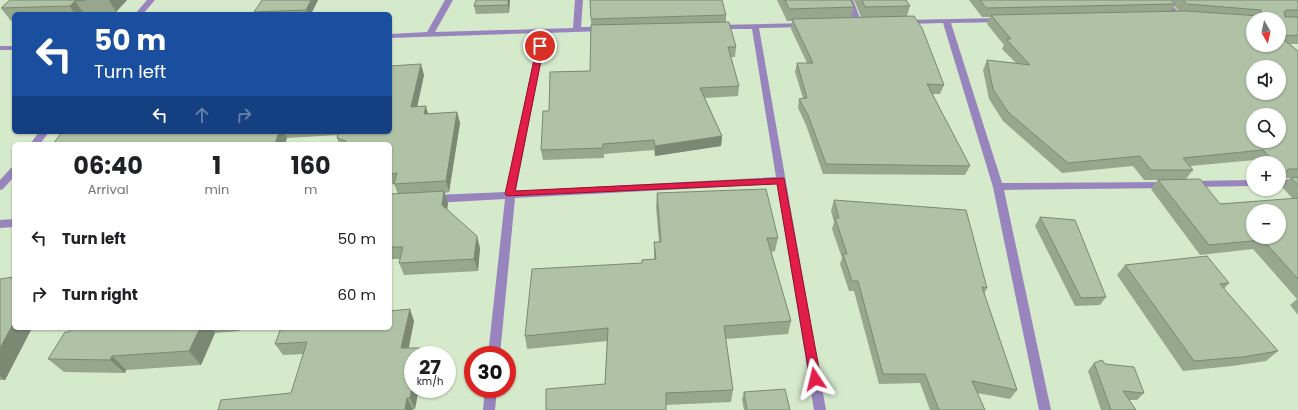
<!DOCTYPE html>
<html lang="en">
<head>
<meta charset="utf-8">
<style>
  body { margin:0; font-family:Poppins,sans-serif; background:#f6f6f6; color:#202124; height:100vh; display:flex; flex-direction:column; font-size:15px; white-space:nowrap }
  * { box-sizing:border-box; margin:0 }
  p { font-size:13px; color:#757577 }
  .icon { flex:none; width:22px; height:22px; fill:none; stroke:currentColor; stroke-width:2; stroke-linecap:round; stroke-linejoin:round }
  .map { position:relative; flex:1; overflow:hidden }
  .side { position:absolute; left:12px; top:142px; width:380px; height:188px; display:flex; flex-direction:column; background:#fff; border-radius:6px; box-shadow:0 1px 3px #0004 }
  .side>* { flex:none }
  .guide { position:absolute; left:12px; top:12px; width:380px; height:122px; border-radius:6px; box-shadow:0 1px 3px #0004; background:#1a4fa0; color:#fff; overflow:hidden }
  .needle { width:26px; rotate:171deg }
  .fabs { position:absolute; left:1246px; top:12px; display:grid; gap:8px }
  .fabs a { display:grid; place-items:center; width:40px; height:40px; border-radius:50%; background:#fff; box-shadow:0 1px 3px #0004; font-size:20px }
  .speed { position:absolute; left:404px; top:346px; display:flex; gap:8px; font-size:20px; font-weight:700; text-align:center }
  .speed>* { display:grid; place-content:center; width:52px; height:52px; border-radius:50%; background:#fff; box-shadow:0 1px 3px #0004; line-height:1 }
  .speed small { font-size:10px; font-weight:400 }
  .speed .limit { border:6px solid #d22; background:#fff; color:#111 }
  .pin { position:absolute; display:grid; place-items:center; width:34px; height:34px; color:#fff; margin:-17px; border:2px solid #fff; border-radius:50%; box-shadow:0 1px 4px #0007 }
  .me { position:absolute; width:44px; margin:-22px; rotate:350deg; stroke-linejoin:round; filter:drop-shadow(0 0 3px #0008) }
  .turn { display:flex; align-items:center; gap:14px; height:84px; padding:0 16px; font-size:18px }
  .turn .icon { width:52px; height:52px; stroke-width:2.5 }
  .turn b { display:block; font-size:28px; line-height:34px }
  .lanes { display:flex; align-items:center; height:38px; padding:0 16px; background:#0003; justify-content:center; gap:20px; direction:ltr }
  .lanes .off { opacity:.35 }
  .eta { display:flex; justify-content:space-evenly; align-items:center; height:68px; text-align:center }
  .eta b { font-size:24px; font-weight:700; line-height:28px }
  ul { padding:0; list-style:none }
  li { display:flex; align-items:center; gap:12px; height:56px; padding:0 16px }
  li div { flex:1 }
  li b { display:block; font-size:15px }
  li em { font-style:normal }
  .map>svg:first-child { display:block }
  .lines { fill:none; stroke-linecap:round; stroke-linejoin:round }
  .street { fill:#9985be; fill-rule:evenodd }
  .wall { fill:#96a78e; fill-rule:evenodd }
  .shaded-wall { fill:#7a8874 }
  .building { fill:#afc2a5; stroke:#7a8874; fill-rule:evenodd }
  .route { fill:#e11d48; stroke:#92132f }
</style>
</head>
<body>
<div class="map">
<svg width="1298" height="410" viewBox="0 0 1298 410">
  <rect width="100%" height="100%" fill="#d5e9cb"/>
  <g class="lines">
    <g class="street">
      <path d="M147,0H155L143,14H135Z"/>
      <path d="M445,0H453L435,32L573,28L575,0H583L581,27H603L607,29L603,31L546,33L516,191L776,177L752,29H717L713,27L717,25L808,23L809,25L805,27L759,28L826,410H814L777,184L515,198L500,355H488L505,199L434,203L430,202L429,199L430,196L434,195L506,192L539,33L390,38V34L427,32Z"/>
      <path d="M845,0H853L862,23L861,25H858L854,23Z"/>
      <path d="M1158,0H1166L1182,15V19H1176Z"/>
      <path d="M1001,18H1004V22L951,23L1002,183L1167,182L1172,185L1167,188L1004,190L1051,410H1039L993,187L943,23L905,24L901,22L905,20Z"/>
      <rect x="0" y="46" width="14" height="4"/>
      <path d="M39,132H49L40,144H30Z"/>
      <path d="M14,167V177L3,189L0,190V180L11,168Z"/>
      <path d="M1298,179V185L1279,186V180Z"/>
      <path d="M1253,180V186L1191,187L1186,184L1191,181Z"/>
      <path d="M14,219V227L0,228V220Z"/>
      <path d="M485,389H497L495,410H483Z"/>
    </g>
  </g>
  <g class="wall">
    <path d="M10,0H127L116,12L83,14H14V21H11L1,8Z"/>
    <path d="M318,0L311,14H255L254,12Z"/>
    <path d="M510,0L509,13L476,14L474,6Z"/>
    <path d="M777,0H851L854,7L851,18L861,17L854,0H906L910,6L907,16L944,85L940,94H932L970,166L965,175L823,174L806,125L798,108L799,99L803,98L795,72L797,63H807L791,29L792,21H787Z"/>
    <path d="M969,0H1298V44H1290L1298,51V315L1290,305L1297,299L1253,249L1200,255L1151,189L1158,180H1144L1133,166L1062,173L1003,121L989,99L983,70L987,60L1016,63L1002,49L1004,45L987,24L990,17H982ZM1174,6L1179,11H1171ZM1255,160L1258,163H1279V181L1281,178H1290L1282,187L1293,199L1220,204L1186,179L1193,170L1190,166Z"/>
    <path d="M726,15V22L736,47L735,57H731L739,86L738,96L705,98L722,136L721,146L655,156L654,150L604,154V158L543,160L541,150L549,111L590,71L591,19Z"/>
    <path d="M424,75L417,106L428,114L457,112L460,123L449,192L445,193L448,203L447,209L480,248L478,271L404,275L399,263L400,259H390V199L398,194L394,184L390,185V144H339L337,138L338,135L287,138L285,144H53L62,132H390Z"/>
    <path d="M657,193L778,238L775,251L771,252L791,321L788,334L726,339L733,390L731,402L666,405L605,384L607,341L527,349L525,336L642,263V260L654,259V242H659L656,207Z"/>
    <path d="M834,200L987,288L984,294L1017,390L1010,399L977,393L985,410H930L920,383L879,384L854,291H849L840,264L842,258L832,229L834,222L831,211Z"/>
    <path d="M1040,217L1106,297L1100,305L1075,306L1035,226Z"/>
    <path d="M1125,265L1229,283L1224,289L1278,351L1266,361L1232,366L1183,371L1117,275Z"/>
    <path d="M0,279L14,328H32L5,380H0Z"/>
    <path d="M414,321L409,348H420L424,355H413L415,409H413V410H218L291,393L304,354L283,355L275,344Z"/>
    <path d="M71,328H240L239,331L215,333L201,365L126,370L125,373L64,372L48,359L69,332Z"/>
    <path d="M1094,363L1105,364L1144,393L1137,400H1129L1136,410H1101L1088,371Z"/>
    <path d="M744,392L790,410H744L742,399Z"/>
  </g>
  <g class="shaded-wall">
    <path d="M109,0H127L116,12Z"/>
    <path d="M311,0H318L311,14H308L306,10Z"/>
    <path d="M508,0H510L509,13L508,5Z"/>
    <path d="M75,1L84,14H75L70,6Z"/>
    <path d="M421,64L424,75L415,117L411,107Z"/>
    <path d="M426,106L429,117L424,114Z"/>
    <path d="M457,112L460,123L449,192L446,181Z"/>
    <path d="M279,132H284L287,138L285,144H275Z"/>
    <path d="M722,136L721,146L655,156V146Z"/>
    <path d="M444,191L448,203L446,216L442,205Z"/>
    <path d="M477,236L480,248L478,271L474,259Z"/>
    <path d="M410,309L414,321L406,359L401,348Z"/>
    <path d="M14,322V328H32L5,380L0,376V348Z"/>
    <path d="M200,328H212L215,333L201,365L189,351Z"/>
    <path d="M236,328H240L239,331Z"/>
    <path d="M420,348L424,355H419Z"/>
    <path d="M112,356L126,370L125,373L110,360Z"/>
    <path d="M413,382V389H419L415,409L410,398Z"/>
    <path d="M407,398L413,409V410H405Z"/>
  </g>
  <g class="building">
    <path d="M10,0H86L75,1L70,6L1,8Z"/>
    <path d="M262,0H311L306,10L254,12Z"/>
    <path d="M476,0H508V5L474,6Z"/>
    <path d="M590,0H722L726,15L591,19Z"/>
    <path d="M785,0H851L854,7L789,9Z"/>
    <path d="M862,0H906L910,6L865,7Z"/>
    <path d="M980,0H1171L1175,4L986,8Z"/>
    <path d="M1183,0H1298V10H1286L1284,12L1285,17H1298V35L1279,36L1298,51V169H1288L1286,173L1279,166V163H1276L1263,150L1183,158L1193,170H1151L1140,156L1068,163L1008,112L993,89L987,60L1030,65L1006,39H1011L991,15L1185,11L1260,16L1261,15V10L1187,4ZM1253,19H1279V45H1253ZM1253,67H1279V93H1253ZM1253,115H1279V141H1253Z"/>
    <path d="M914,16L922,28L944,85L927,84L970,166L826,164L808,115L799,99L807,98L797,63H813L792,19Z"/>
    <path d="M729,22L736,47H728L739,86L700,88L722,136L655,146L654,140L603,144V148L541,150L543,111H549L550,72L590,71L591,25Z"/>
    <path d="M421,64L411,107L426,106L424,114L457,112L446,181L394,184L397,173L390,174V144H345L346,141L337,138L339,132H390V66Z"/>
    <path d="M62,132H279L275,144H53Z"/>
    <path d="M1298,177V185L1291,178Z"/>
    <path d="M1200,179L1220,204L1298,198V279L1263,240L1209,245L1158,180ZM1253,211H1279V237H1253Z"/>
    <path d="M766,189L778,238H767L791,321L724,326L733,390L666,393V410H546V389L605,384L608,328L525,336L532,269L642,263V260L656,259L654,242H661L657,193Z"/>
    <path d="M444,191L442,205L477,236L474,259L399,263L403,247H390V199L391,194Z"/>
    <path d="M834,200L966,210L987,288L982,287L1017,390L972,381L985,410H939L925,374H883L858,281H852L843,254H847L835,218H839Z"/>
    <path d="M1040,217L1075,220L1106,297L1081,298Z"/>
    <path d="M1207,256L1229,283L1220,284L1278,351L1243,357L1194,361L1125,265Z"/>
    <path d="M14,277V322L0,348V279Z"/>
    <path d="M410,309L401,348H420L419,355H413V382L410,398H407L405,410H218L221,400L291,393L307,342L275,344L281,328H390V311Z"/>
    <path d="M71,328H200L189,351L112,356L110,360L48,359L65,332H69Z"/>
    <path d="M1102,360L1105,364L1134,367L1144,393L1123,391L1136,410H1111L1094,363Z"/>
    <path d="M785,389L790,410H747L744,392Z"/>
  </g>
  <path class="route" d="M540,43L544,46L515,191L784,178L821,379L819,383L815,384L811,383L810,379L777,184L507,196L505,194L537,46Z"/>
</svg>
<div class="fabs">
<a><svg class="needle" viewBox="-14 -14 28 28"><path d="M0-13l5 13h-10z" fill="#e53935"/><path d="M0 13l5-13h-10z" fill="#757577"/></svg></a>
<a><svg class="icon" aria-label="sound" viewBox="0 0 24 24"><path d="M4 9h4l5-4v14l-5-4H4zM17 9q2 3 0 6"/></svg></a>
<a><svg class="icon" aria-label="search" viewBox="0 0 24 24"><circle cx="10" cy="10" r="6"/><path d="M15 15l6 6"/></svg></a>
<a>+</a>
<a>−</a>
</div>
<div class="speed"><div>27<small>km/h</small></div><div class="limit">30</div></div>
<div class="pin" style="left:540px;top:46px;background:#d93025"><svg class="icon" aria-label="arrive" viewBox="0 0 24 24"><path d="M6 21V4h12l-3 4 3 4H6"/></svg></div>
<svg class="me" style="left:815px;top:379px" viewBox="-20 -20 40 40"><path d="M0-17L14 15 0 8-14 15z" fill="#e11d48" stroke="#fff" stroke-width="4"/></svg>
<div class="guide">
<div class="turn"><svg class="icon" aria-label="left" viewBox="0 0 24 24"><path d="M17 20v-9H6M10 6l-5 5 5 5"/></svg><div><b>50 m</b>Turn left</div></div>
<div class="lanes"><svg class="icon" aria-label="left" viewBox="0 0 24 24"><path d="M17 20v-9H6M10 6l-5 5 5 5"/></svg><svg class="icon off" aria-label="ahead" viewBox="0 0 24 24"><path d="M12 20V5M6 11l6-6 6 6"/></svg><svg class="icon off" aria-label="right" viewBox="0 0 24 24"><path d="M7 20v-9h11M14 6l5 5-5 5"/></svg></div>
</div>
<section class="side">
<div class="eta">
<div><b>06:40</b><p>Arrival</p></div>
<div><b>1</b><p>min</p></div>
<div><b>160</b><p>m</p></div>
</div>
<ul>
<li><svg class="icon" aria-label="left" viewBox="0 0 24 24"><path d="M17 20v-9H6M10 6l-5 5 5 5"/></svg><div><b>Turn left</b></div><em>50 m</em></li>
<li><svg class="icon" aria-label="right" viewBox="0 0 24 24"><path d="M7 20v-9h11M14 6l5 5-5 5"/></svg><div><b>Turn right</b></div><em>60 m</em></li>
</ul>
</section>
</div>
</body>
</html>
